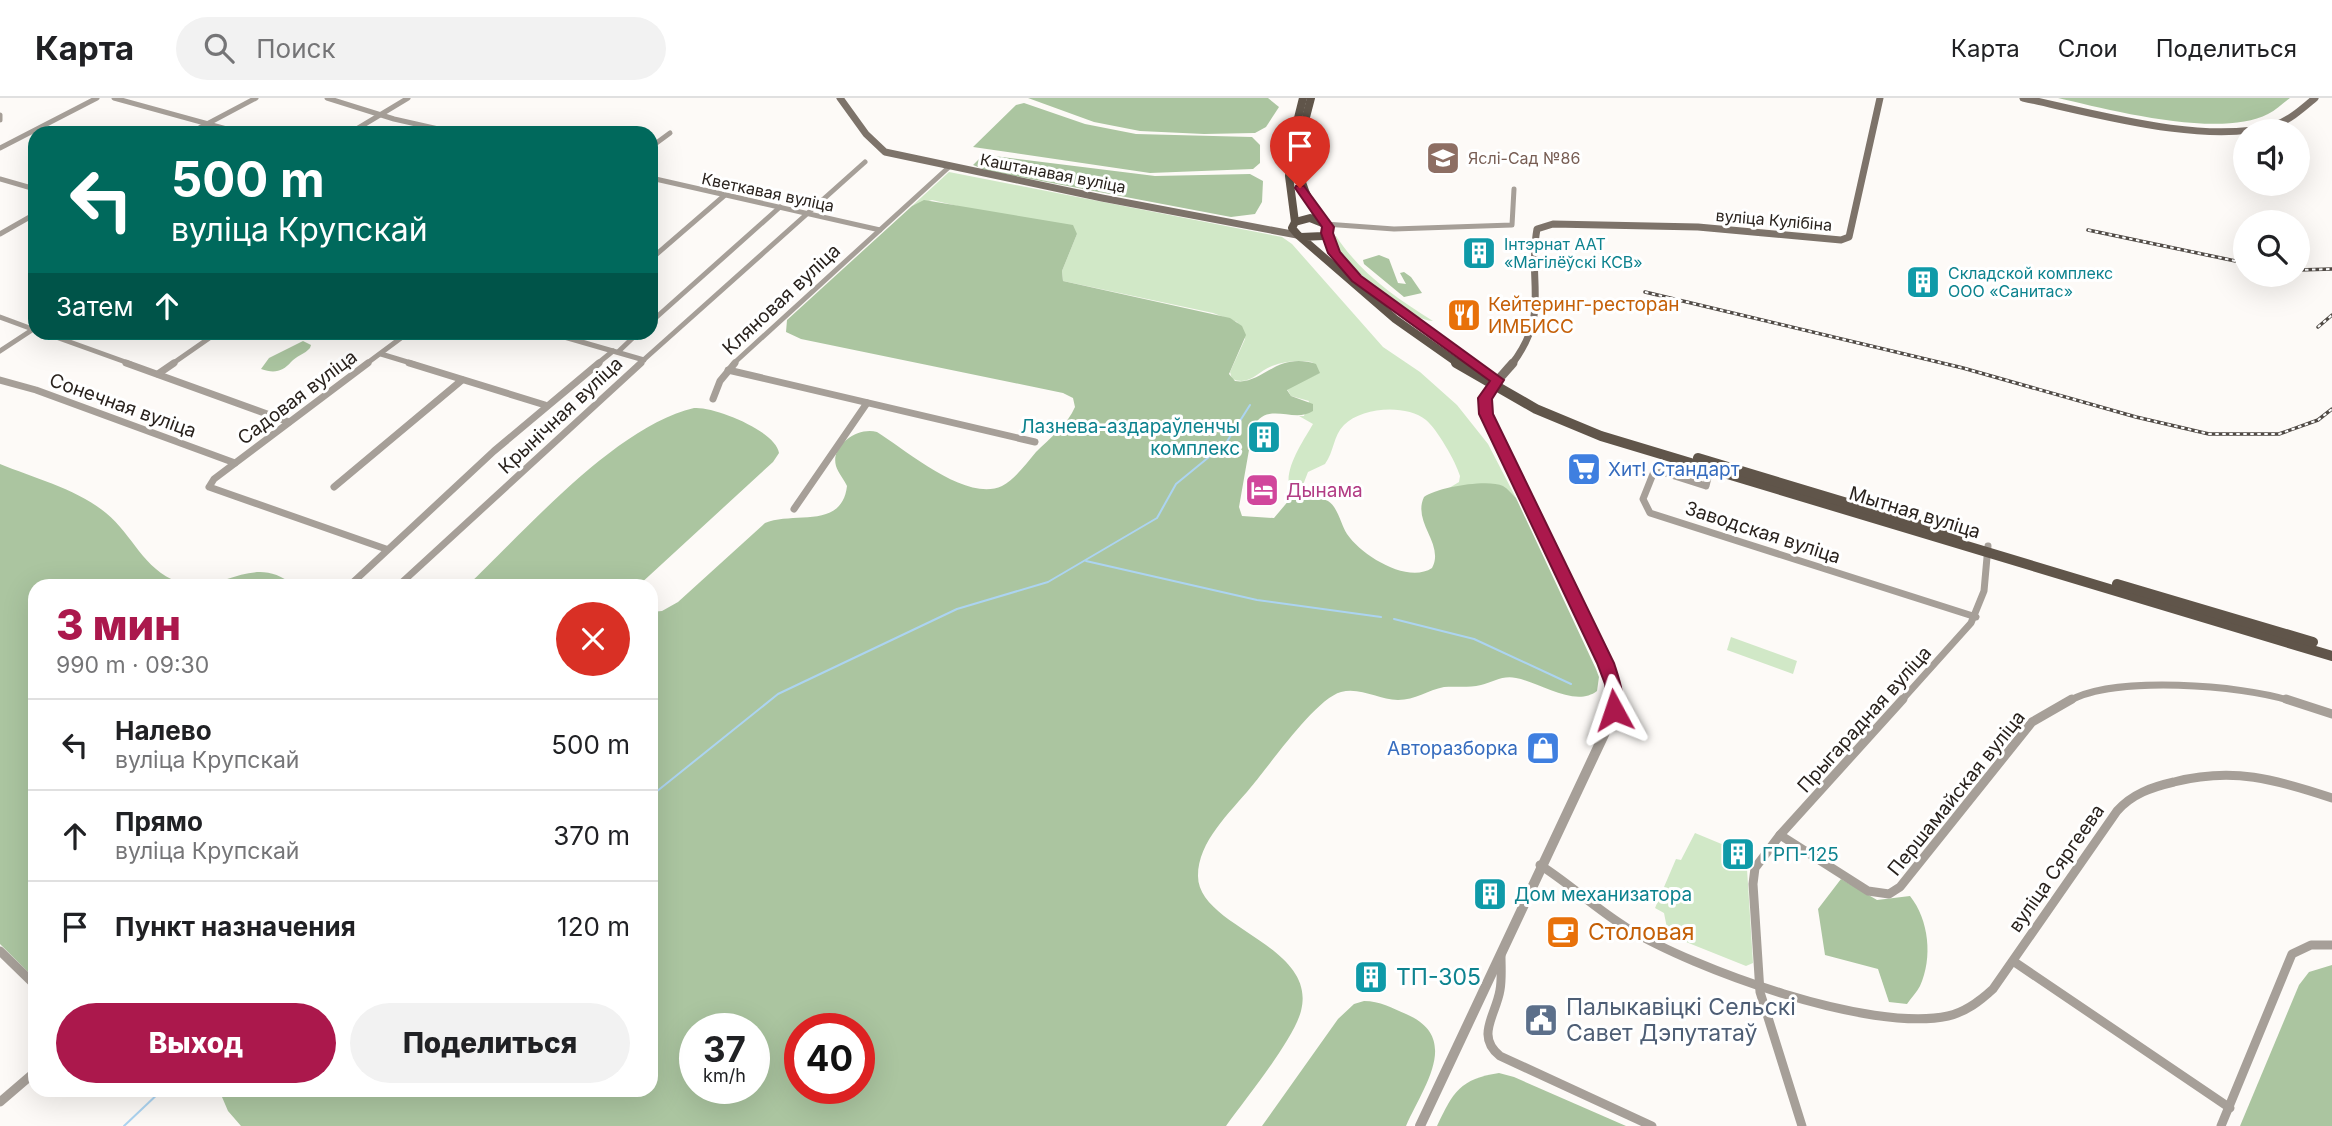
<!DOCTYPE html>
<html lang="ru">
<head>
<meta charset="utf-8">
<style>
  body { margin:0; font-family:Inter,sans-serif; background:#f2f2f2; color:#202124; height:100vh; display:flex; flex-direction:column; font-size:26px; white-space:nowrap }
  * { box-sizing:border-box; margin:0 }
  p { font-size:23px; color:#757577 }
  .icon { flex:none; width:38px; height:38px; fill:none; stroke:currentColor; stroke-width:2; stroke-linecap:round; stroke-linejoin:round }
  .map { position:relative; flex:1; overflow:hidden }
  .sheet { position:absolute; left:28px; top:481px; width:630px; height:518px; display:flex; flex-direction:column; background:#fff; border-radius:21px; box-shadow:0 7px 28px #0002 }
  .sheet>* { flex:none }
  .top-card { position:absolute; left:28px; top:28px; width:630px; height:214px; border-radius:21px; box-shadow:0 7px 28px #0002; background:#00695c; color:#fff; overflow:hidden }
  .buttons { position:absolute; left:2233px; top:21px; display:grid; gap:14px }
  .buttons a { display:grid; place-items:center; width:77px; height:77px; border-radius:50%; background:#fff; box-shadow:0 7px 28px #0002; font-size:35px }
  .speed { position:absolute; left:679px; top:915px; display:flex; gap:14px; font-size:35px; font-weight:700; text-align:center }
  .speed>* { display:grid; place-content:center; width:91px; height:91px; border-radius:50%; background:#fff; box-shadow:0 7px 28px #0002; line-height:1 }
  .speed small { font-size:18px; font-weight:400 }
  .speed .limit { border:10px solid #d22; background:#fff; color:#111 }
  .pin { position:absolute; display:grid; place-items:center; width:60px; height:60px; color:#fff; margin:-72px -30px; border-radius:50% 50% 50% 0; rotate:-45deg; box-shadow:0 0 7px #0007 }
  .pin .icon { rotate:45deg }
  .me { position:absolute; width:77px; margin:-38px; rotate:355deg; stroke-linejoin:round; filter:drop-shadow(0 0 5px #0008) }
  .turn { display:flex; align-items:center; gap:24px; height:147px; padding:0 28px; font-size:32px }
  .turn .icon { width:91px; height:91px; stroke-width:2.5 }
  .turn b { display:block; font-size:49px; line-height:60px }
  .then { display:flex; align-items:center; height:66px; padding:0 28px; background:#0003; gap:14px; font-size:26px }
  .round { display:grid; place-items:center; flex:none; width:74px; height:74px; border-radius:37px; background:#f2f2f2 }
  .overview { display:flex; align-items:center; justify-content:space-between; height:119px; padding:0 28px }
  h1 { font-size:42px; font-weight:800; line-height:52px; color:#ab184c }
  .action { display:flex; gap:14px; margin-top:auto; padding:14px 28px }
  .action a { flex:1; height:80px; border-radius:42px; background:#ab184c; color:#fff; font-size:28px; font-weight:800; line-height:80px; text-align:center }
  .action a+a { background:#f2f2f2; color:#202124 }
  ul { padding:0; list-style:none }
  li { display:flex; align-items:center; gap:21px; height:91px; padding:0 28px; border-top:2px solid #e0e0e0 }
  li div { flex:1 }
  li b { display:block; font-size:26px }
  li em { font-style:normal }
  header { display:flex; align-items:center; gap:42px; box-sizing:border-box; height:98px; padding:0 35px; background:#fff; border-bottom:2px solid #e0e0e0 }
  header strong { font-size:33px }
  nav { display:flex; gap:38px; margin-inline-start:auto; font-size:24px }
  .search { width:490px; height:63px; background:#f2f2f2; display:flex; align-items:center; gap:18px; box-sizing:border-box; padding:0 24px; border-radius:38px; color:#757577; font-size:26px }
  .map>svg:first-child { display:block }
  .green { fill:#d1e8c7 }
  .forest { fill:#abc5a0; fill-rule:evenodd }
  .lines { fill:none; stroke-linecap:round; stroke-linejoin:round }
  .stream { stroke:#acd4f1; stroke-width:2 }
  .minor-far2 { stroke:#a69f98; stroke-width:5 }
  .minor-far1 { stroke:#a69f98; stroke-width:7 }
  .minor { stroke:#a69f98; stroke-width:9 }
  .tertiary-far1 { stroke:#a69f98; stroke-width:8 }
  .tertiary { stroke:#a69f98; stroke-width:10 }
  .secondary-far1 { stroke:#7d736a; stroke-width:7 }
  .secondary { stroke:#7d736a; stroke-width:9 }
  .primary-far1 { stroke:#60554a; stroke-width:8 }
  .primary { stroke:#60554a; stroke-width:10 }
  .rail-casing { stroke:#504a45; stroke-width:3.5 }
  .rail { stroke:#fff; stroke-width:2; stroke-dasharray:3.5; stroke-linecap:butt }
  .route { fill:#ab184c; stroke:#6f1031; stroke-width:2 }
  .labels { text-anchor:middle; stroke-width:6; stroke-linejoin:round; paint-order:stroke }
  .far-education-label { font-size:16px; fill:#785e54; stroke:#fff; text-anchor:start }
  .far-street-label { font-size:16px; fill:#29221d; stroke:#fff }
  .far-culture-label { font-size:16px; fill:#0d838f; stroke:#fff; text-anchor:start }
  .street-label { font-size:19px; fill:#29221d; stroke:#fff }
  .food-label { font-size:19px; fill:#c56008; stroke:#fff; text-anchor:start }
  .culture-label { font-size:19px; fill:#0d838f; stroke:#fff; text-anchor:start }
  .shop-label { font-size:19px; fill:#366cbe; stroke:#fff; text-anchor:start }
  .hotel-label { font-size:19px; fill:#b23c85; stroke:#fff; text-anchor:start }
  .near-food-label { font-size:23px; fill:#c56008; stroke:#fff; text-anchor:start }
  .near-culture-label { font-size:23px; fill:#0d838f; stroke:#fff; text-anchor:start }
  .near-service-label { font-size:23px; fill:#4e5e75; stroke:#fff; text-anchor:start }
</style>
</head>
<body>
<header>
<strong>Карта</strong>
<div class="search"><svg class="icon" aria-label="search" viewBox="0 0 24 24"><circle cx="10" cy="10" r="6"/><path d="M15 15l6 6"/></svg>Поиск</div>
<nav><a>Карта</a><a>Слои</a><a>Поделиться</a></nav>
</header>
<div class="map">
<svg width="2332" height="1028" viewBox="0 0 2332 1028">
  <rect width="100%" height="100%" fill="#fdfaf7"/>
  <g class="green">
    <path d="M949,74L1282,139L1292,146L1383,249L1420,274L1457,307L1488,346L1516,400C1498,379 1474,387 1449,390L1459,384L1460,378C1456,364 1437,331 1426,322C1406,306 1362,309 1344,327C1333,338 1334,354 1325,366L1308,374L1301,392L1291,393C1281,374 1304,342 1313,326L1299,318H1304L1309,303L1291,298L1287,291L1319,275L1312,264C1299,262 1285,263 1272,268C1257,274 1250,288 1232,281L1230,274L1245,241L1237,224L1213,215L1063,183L1062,173L1077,136L932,102L912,108Z"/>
    <path d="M1336,138C1360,175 1396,200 1433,223C1408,223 1343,166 1332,140Z"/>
    <path d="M1731,539L1797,563L1793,576L1727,552Z"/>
    <path d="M1695,735L1724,747L1728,759L1747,771L1753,865L1746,868L1686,844L1685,838L1667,830L1664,815L1655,810L1676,761L1681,762Z"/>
  </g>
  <g class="forest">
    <path d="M1028,0H1268L1279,9L1266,29L1255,35L1204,36L1140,33L1094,24Z"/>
    <path d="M2058,0H2290C2283,5 2276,12 2268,16C2220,41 2110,12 2058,0Z"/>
    <path d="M1024,5L1085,26L1136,36L1252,39L1260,47V65L1253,71L1150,75L973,49L1016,7Z"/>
    <path d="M994,58L1155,78L1250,76L1263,83L1262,104L1255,116L1231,119L988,73L973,67L980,60Z"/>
    <path d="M924,102L1073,127L1077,136L1062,173L1063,183L1230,220L1242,228L1246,237L1229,276L1235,283C1261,288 1276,253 1316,266L1320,275L1287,292L1291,298L1313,306V313C1293,326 1268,302 1253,329L1239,409L1242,418L1274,420L1290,401C1300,400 1319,398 1328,403C1338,409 1341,427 1347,436C1362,458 1408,486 1432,470C1445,446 1412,425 1424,399C1438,389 1488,381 1503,388C1508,391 1512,396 1516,400L1596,571L1599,579L1597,593C1575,610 1539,584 1516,580C1503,577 1493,584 1481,587C1468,590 1456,588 1444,589C1428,592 1415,602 1398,602C1379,602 1361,589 1341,594C1315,601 1270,667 1251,689C1230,715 1198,743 1198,778C1198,830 1318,846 1301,913C1293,943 1246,1000 1226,1028H241L228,1013L219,992H651V514L662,513L678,504L765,425C794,413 842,432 847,388C844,381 838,375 836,368C830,347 859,328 877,334C906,352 967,405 1002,388C1015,381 1026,366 1036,354C1049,341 1068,326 1075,309L1073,300L1063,295L801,241L786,234L787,222L912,108ZM695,931H754V990H695ZM800,931H859V990H800Z"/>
    <path d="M1379,157L1389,161L1398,185L1406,186L1400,175L1404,174L1411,179L1422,195L1404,199L1364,166L1363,162Z"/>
    <path d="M303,243L311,247L310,250C305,256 296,258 291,264C283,273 275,276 261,271L269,260Z"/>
    <path d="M694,310C714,308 776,333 779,355L773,364L638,488H467C525,433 616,328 694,310Z"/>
    <path d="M0,366C34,380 77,391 106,415C133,437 143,471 178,484C220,499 253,452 294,488H35V881L0,846Z"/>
    <path d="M1841,781L1877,802L1910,798C1929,822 1933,860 1920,888C1917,894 1911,900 1907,906L1889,904L1878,871L1825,857L1818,811Z"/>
    <path d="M2332,867V1028H2240L2299,887L2309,874Z"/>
    <path d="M1364,903C1380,903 1392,910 1406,916C1462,940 1423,989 1406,1028H1262L1338,921L1354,906Z"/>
    <path d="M1499,975L1514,979L1626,1028H1437C1453,994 1460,981 1499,975Z"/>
  </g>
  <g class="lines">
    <g class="stream">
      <path d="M1086,463L1257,502L1381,519"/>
      <path d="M1394,521L1474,541L1571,586"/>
      <path d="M651,698L778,596L957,511L1048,484L1157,420L1176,386L1226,345L1250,307"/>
      <path d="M124,1028L162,992"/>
    </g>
    <g class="minor-far2">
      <path d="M114,0L241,35"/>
      <path d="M327,0L394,21L456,35"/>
      <path d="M0,17V22"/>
      <path d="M190,35L256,0"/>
      <path d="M350,35L408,0"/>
      <path d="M651,49L670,35"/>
      <path d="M0,50L97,0"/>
      <path d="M651,80L880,132"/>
      <path d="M0,81L35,91"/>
      <path d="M1325,126L1394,131L1512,127L1514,91"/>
      <path d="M0,136L35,116"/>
      <path d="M651,161L725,97"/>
      <path d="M0,219L35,232"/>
      <path d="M651,224L780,109"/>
      <path d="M42,234L131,266"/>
      <path d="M547,234L644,262"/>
      <path d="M0,253L35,230"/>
      <path d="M618,254L639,234"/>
      <path d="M381,256L414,266"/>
      <path d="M172,266L218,234"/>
      <path d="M366,266L409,234"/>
      <path d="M597,266L613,253"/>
      <path d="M639,266L865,64"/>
      <path d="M733,266L949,69"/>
    </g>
    <g class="minor-far1">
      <path d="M126,265L289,324"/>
      <path d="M368,265L214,381L209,389L386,451"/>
      <path d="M409,265L545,307"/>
      <path d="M728,272L1035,344"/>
      <path d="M158,276L174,265"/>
      <path d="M0,282L36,292L235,365"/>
      <path d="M713,301L720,283L735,265"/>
      <path d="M1710,371L1706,388L1662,374L1653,376L1643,401L1650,415L1976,519"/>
      <path d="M334,389L462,282"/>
      <path d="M794,411L867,305"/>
      <path d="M349,488L494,353L599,265"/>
      <path d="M398,488L641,265"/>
      <path d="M1901,603L1971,525L1984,493L1988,448"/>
      <path d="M2069,603C2114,577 2242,587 2291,603"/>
    </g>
    <g class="minor">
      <path d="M2286,601L2332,616"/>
      <path d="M1780,737L1868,793L1889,796L1900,789L2032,624L2072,601"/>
      <path d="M1540,767C1570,786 1596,811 1627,830C1694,871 1870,935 1948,918C1966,914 1980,903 1993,891L2117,713C2132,696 2152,689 2174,684C2233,669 2275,681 2332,700"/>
      <path d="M0,853L35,887"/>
      <path d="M1501,858C1501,869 1502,881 1500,892C1496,917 1475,938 1500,958L1652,1028"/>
      <path d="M2013,863L2230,1010"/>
      <path d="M0,1004L35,974"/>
      <path d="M1802,1028L1760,894L1753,786L1755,770L1780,737L1903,601"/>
      <path d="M2221,1028L2292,856L2311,847H2332"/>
    </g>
    <path class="tertiary-far1" d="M1494,287L1485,301L1486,316L1605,565L1613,589L1614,603"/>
    <path class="tertiary" d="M1420,1028L1608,628L1614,601"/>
    <g class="secondary-far1">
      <path d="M840,0L866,36L885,54L1102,100L1297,137"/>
      <path d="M2023,0C2093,15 2206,48 2275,27C2290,22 2303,10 2315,0"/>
      <path d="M1512,266C1551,215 1527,185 1537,131L1553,126L1698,129L1841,142L1849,139L1880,0"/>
    </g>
    <path class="secondary" d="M1498,282L1513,265"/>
    <g class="primary-far1">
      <path d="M1311,0C1297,54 1289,74 1321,123"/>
      <path d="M1295,124L1289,78L1291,48L1303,0"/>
      <path d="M1327,135L1334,155L1363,187"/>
      <path d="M1301,139L1323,138L1328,132L1325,126L1310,120L1295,124L1292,130L1298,137L1395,221L1459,266"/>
    </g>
    <g class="primary">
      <path d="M1456,265L1536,311L1601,338L2332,558"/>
      <path d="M1698,360L1960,439"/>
      <path d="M2117,486L2313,544"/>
    </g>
    <g class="rail-casing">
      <g id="rail">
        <path d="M2088,132L2245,165"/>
        <path d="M2298,172L2332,171"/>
        <path d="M1645,194L1963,270L2136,319L2209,336H2279L2318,322L2332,311"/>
        <path d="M2318,229L2332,217"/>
      </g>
    </g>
    <use href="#rail" class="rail"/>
  </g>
  <path class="route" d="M1296,88H1304L1334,129L1333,135L1340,154L1361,178L1504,282L1492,301L1493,316L1614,565C1619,581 1627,601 1619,617H1608L1605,586L1597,565L1479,316L1478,300L1490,283L1352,183L1328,155L1321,135L1322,129L1295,90Z"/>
  <defs>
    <g id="school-square" transform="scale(1.75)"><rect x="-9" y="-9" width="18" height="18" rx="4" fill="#8d6e63" stroke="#fff"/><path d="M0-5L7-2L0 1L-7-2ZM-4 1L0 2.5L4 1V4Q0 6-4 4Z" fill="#fff"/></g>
    <g id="building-square" transform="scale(1.75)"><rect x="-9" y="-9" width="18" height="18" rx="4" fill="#0f9aa8" stroke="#fff"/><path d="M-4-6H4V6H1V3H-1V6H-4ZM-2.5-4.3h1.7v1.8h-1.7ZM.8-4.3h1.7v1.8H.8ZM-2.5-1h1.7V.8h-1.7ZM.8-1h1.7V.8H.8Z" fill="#fff"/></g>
    <g id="restaurant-square" transform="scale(1.75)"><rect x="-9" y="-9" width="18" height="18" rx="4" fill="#e8710a" stroke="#fff"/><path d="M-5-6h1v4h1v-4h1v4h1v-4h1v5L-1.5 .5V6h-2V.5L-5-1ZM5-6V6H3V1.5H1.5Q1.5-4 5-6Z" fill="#fff"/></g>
    <g id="supermarket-square" transform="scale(1.75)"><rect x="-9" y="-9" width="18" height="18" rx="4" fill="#3f7fe0" stroke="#fff"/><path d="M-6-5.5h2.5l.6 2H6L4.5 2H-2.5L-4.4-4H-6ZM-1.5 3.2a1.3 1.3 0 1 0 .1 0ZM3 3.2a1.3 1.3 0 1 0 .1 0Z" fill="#fff"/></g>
    <g id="hotel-square" transform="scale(1.75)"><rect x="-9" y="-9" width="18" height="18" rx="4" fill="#d1479c" stroke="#fff"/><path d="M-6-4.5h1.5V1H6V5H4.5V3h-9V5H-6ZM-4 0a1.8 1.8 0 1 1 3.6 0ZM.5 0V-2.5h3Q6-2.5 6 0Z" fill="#fff"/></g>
    <g id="shop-square" transform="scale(1.75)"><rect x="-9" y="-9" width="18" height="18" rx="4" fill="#3f7fe0" stroke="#fff"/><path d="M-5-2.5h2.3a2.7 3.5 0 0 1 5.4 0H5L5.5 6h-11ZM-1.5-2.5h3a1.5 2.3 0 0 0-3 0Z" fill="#fff"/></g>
    <g id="cafe-square" transform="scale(1.75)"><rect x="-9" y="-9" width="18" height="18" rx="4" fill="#e8710a" stroke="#fff"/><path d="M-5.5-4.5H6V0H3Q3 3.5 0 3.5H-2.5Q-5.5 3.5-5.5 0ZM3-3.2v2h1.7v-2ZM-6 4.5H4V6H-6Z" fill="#fff"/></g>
    <g id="civic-square" transform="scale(1.75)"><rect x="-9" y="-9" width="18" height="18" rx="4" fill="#5c6f8a" stroke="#fff"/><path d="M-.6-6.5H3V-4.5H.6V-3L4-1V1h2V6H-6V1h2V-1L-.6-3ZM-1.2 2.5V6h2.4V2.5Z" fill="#fff"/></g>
  </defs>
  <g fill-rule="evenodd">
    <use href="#school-square" x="1443" y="60"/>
    <use href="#building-square" x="1479" y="155"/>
    <use href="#building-square" x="1923" y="184"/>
    <use href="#restaurant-square" x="1464" y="217"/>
    <use href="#building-square" x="1264" y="339"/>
    <use href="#supermarket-square" x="1584" y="371"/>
    <use href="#hotel-square" x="1262" y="392"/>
    <use href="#shop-square" x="1543" y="650"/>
    <use href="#building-square" x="1738" y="756"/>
    <use href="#building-square" x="1490" y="796"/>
    <use href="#cafe-square" x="1563" y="834"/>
    <use href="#building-square" x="1371" y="879"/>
    <use href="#civic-square" x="1541" y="922"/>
  </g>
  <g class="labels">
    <g class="far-education-label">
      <text x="1468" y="66">Яслі-Сад №86</text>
    </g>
    <g class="far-street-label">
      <text transform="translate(1053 75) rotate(11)" y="6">Каштанавая вуліца</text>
      <text transform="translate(768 94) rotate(12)" y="6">Кветкавая вуліца</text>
      <text transform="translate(1774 122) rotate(5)" y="6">вуліца Кулібіна</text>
    </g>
    <g class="far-culture-label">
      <text x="1504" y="152">Інтэрнат ААТ<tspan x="1504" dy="18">«Магілёўскі КСВ»</tspan></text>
      <text x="1948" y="181">Складской комплекс<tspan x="1948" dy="18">ООО «Санитас»</tspan></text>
    </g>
    <g class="street-label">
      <text transform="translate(781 201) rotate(-43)" y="7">Кляновая вуліца</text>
      <text transform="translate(297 299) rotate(-37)" y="7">Садовая вуліца</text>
      <text transform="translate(123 307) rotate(20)" y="7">Сонечная вуліца</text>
      <text transform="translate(560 317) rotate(-43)" y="7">Крынічная вуліца</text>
      <text transform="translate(1915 414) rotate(17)" y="7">Мытная вуліца</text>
      <text transform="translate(1763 434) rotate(18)" y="7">Заводская вуліца</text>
      <text transform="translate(1864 621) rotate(-48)" y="7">Прыгарадная вуліца</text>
      <text transform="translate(1956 695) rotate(-51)" y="7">Першамайская вуліца</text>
      <text transform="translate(2056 770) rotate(-55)" y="7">вуліца Сяргеева</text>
    </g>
    <g class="food-label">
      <text x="1488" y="213">Кейтеринг-ресторан<tspan x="1488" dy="22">ИМБИСС</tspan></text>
    </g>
    <g class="culture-label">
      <text x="1240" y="335" text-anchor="end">Лазнева-аздараўленчы<tspan x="1240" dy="22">комплекс</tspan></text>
      <text x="1762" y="763">ГРП-125</text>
      <text x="1514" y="803">Дом механизатора</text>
    </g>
    <g class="shop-label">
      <text x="1608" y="378">Хит! Стандарт</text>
      <text x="1518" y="657" text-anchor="end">Авторазборка</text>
    </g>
    <g class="hotel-label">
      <text x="1286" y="399">Дынама</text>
    </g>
    <g class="near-food-label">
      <text x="1588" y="842">Столовая</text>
    </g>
    <g class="near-culture-label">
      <text x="1396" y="887">ТП-305</text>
    </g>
    <g class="near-service-label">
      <text x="1566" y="917">Палыкавіцкі Сельскі<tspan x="1566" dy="26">Савет Дэпутатаў</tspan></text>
    </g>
  </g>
</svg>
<div class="buttons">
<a><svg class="icon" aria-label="sound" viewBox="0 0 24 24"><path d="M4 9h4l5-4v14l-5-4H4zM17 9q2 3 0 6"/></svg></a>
<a><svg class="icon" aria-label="search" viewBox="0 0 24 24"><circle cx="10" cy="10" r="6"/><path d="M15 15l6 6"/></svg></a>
</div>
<div class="speed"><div>37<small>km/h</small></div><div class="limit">40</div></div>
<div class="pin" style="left:1300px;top:90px;background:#d93025"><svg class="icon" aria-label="arrive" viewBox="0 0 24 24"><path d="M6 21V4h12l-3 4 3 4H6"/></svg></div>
<svg class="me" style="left:1614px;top:612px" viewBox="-20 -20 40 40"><path d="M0-17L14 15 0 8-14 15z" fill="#ab184c" stroke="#fff" stroke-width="4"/></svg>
<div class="top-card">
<div class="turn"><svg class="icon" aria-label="left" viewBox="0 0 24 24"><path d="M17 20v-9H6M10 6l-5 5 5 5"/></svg><div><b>500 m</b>вуліца Крупскай</div></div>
<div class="then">Затем<svg class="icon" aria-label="ahead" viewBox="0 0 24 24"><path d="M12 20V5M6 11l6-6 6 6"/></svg></div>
</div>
<section class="sheet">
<div class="overview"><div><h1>3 мин</h1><p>990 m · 09:30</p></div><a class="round" style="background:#d93025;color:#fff"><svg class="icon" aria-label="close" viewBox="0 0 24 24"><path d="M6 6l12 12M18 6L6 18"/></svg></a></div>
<ul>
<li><svg class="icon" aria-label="left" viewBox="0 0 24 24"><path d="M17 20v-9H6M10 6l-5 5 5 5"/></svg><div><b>Налево</b><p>вуліца Крупскай</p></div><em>500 m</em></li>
<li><svg class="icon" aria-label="ahead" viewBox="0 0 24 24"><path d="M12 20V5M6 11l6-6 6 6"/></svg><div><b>Прямо</b><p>вуліца Крупскай</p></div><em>370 m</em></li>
<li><svg class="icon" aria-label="arrive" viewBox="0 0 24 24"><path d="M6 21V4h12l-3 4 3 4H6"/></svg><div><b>Пункт назначения</b></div><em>120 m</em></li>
</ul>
<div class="action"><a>Выход</a><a>Поделиться</a></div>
</section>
</div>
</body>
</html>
